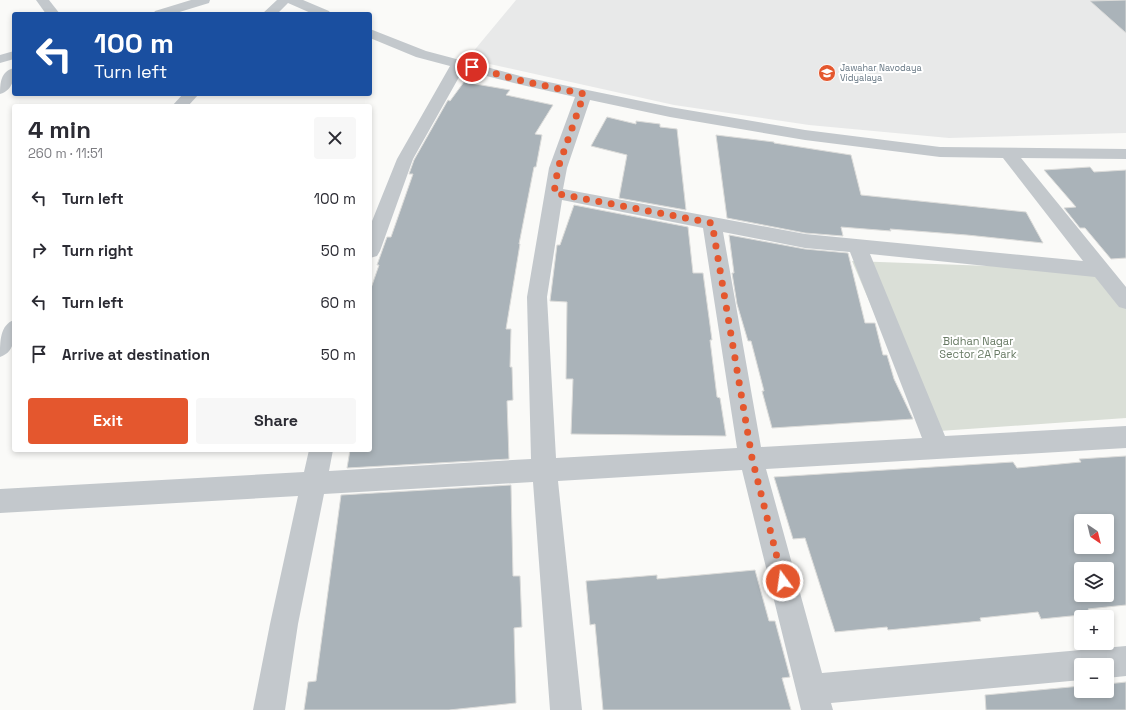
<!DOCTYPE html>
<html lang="en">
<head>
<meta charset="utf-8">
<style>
  body { margin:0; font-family:"Space Grotesk",sans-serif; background:#f7f7f7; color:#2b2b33; height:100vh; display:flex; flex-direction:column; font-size:15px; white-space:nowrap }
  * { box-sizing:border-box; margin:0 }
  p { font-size:13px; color:#7c7c81 }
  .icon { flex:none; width:22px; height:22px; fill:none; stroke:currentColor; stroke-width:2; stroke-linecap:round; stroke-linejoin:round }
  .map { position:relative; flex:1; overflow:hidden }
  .details { position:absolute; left:12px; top:104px; width:360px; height:348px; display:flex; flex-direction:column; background:#fff; border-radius:4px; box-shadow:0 2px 6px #0003 }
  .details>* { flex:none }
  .top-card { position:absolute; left:12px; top:12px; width:360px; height:84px; border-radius:4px; box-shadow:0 2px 6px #0003; background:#1a4fa0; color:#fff; overflow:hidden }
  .needle { width:26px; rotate:145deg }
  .fabs { position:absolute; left:1074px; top:514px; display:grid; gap:8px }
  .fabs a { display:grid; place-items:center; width:40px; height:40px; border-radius:4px; background:#fff; box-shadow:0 2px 6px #0003; font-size:20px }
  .pin { position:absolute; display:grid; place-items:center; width:34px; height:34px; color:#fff; margin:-17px; border:2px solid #fff; border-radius:50%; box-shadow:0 1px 4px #0007 }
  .me { position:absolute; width:44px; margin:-22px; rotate:346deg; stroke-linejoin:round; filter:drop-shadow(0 0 3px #0008) }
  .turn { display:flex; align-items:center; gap:14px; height:84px; padding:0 16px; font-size:18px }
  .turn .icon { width:52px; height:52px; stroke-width:2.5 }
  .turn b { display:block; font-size:28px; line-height:34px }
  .round { display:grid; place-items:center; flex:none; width:42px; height:42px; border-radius:4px; background:#f7f7f7 }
  .summary { display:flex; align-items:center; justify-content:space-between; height:68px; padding:0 16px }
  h1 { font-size:24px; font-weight:700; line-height:30px }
  .cta { display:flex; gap:8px; margin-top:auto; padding:8px 16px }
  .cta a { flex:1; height:46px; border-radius:4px; background:#e4572e; color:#fff; font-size:16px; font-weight:700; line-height:46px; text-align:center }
  .cta a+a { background:#f7f7f7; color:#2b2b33 }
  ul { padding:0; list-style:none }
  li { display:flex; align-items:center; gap:12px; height:52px; padding:0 16px }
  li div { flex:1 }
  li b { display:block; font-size:15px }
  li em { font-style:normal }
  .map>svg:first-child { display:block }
  .built { fill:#e8e9e9 }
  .green { fill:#dadfd7 }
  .building { fill:#aab3b9; stroke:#dcdcda; fill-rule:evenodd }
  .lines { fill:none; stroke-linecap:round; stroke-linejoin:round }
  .minor { fill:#c3c8cc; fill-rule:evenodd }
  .route { stroke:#e4572e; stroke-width:7; stroke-dasharray:0 12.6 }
  .labels { text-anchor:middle; stroke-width:4; stroke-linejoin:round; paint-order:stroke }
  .far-poi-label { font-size:9px; fill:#657683; stroke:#fff; text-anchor:start }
  .park-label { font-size:11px; fill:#687a64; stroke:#fff }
</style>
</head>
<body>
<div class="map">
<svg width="1126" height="710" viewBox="0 0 1126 710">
  <rect width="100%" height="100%" fill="#fafaf8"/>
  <path class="built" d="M516,0H1126V133L949,138L809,125L674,105L467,59Z"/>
  <path class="green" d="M852,261L1102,270L1126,307V418L925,432Z"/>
  <g class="building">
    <path d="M1126,0V33L1090,1Z"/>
    <path d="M464,82L510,90L506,95L553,105L535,134L542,135L536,167H534L519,244H520L506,329H511L510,367H512L513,400L507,401L509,459L347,468L350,450H370V291L379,265H377L387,237H391L413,174H409L414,160L448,100L450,101Z"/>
    <path d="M607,117L636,124V121L660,124V127L677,129L686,210L619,198L627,155L591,146Z"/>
    <path d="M716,135L774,142V143L851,155L861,195L1026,212L1043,243L967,235L890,229L891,231L841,227L843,236L805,233L727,218Z"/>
    <path d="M1090,167L1094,172L1126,170V258L1111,259L1085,228H1080L1064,208L1076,207L1044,170Z"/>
    <path d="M574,205L688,227L693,273H703L712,340H710L717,397L720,398L726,436L571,434L573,379H566L567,302L550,301L557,245H560Z"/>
    <path d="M729,235L805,249L848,253L865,323H875L883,355H887L894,379L913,419L772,428L762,391H764L751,341H748L737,304L732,273H734Z"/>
    <path d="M1126,456V605L1088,609L1091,614L1041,619L1038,612L980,618L981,621L888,630L887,627L835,632L805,538L793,539L774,477L1013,462L1017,468L1081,462L1079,459ZM1081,521H1107V547H1081ZM1081,569H1107V595H1081Z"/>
    <path d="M511,485L513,576H520L522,627L514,628L516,703L449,710H304L308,682L316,681L341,495Z"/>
    <path d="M755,570L769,621H775L790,677L782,678L791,710H603L595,624L590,625L586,581L657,575V579Z"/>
    <path d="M1126,682V710H986L985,695L1081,686V691H1107V684Z"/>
  </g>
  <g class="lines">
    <g class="minor">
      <path d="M36,0H49L60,14H46Z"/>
      <path d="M191,0H210L209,3L173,14H153L155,11Z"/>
      <path d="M277,0H303L329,11L331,14H313L288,3L277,14H262Z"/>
      <path d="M370,29L426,51L524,77L670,107L805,130L940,147L1126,149V159L1021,158L1126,287V309L1119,307L1095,277L870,254L945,436L1126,426V448L766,469L822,673L1126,646V676L1107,678V665H1081V680L831,703L833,710H801L742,470L558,481L582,710H550L533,482L324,494L298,624L285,710H253L270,624L298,496L0,513V489L304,472L309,450H333L329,471L531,459L527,297L549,168L575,97L522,85L463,70L413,159L380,251L377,256L370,258V226L397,159L450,66L416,57L370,38ZM590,100L670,117L805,140L940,157L1003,158L1083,261L805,234L563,189L567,168ZM562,200L703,228L737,448L556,458L547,297ZM723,232L805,248L850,252L922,438L761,447Z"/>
      <path d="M14,51V59L0,63V55Z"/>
      <path d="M14,68C14,79 13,90 0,94C0,82 1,71 14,68Z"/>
      <path d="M183,94H199L188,106H172Z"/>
      <path d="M14,320C14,335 17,351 0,357C0,341 0,325 14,320Z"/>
    </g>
  </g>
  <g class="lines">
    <path class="route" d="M472,67L522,81L584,94L558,168L554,193L712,223L752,458L783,581"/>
  </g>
  <defs>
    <g id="school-disc" transform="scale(0.9)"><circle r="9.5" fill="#e4572e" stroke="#fff"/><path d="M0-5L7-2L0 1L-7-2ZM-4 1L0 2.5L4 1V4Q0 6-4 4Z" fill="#fff"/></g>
  </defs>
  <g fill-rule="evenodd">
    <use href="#school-disc" x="827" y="73"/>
  </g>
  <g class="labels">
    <g class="far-poi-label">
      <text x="840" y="71">Jawahar Navodaya<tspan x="840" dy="10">Vidyalaya</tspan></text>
    </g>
    <g class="park-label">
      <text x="978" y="345">Bidhan Nagar<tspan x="978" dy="13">Sector 2A Park</tspan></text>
    </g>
  </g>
</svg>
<div class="fabs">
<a><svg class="needle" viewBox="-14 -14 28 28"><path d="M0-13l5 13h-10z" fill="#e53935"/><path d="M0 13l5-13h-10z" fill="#7c7c81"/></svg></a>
<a><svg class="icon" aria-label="layers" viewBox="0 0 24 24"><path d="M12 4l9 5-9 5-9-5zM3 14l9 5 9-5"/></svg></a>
<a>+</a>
<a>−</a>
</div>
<div class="pin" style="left:472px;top:67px;background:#d93025"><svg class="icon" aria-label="arrive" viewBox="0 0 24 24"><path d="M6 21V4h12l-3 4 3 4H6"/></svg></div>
<svg class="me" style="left:783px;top:581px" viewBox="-20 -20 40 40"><circle r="17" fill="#e4572e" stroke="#fff" stroke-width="3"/><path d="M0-11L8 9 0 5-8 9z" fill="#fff"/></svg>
<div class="top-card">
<div class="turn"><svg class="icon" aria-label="left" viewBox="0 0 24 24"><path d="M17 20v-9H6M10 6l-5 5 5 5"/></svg><div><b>100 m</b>Turn left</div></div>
</div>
<section class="details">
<div class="summary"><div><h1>4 min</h1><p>260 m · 11:51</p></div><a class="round"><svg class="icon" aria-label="close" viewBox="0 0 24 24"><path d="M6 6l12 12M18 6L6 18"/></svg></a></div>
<ul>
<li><svg class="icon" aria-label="left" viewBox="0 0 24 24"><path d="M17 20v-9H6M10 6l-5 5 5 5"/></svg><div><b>Turn left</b></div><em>100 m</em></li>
<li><svg class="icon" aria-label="right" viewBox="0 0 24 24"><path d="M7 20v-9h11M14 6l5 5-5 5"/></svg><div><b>Turn right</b></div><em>50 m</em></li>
<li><svg class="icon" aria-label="left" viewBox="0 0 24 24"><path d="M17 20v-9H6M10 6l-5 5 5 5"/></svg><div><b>Turn left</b></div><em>60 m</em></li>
<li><svg class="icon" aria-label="arrive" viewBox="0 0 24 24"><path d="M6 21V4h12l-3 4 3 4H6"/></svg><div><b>Arrive at destination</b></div><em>50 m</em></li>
</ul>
<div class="cta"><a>Exit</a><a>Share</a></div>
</section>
</div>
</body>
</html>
